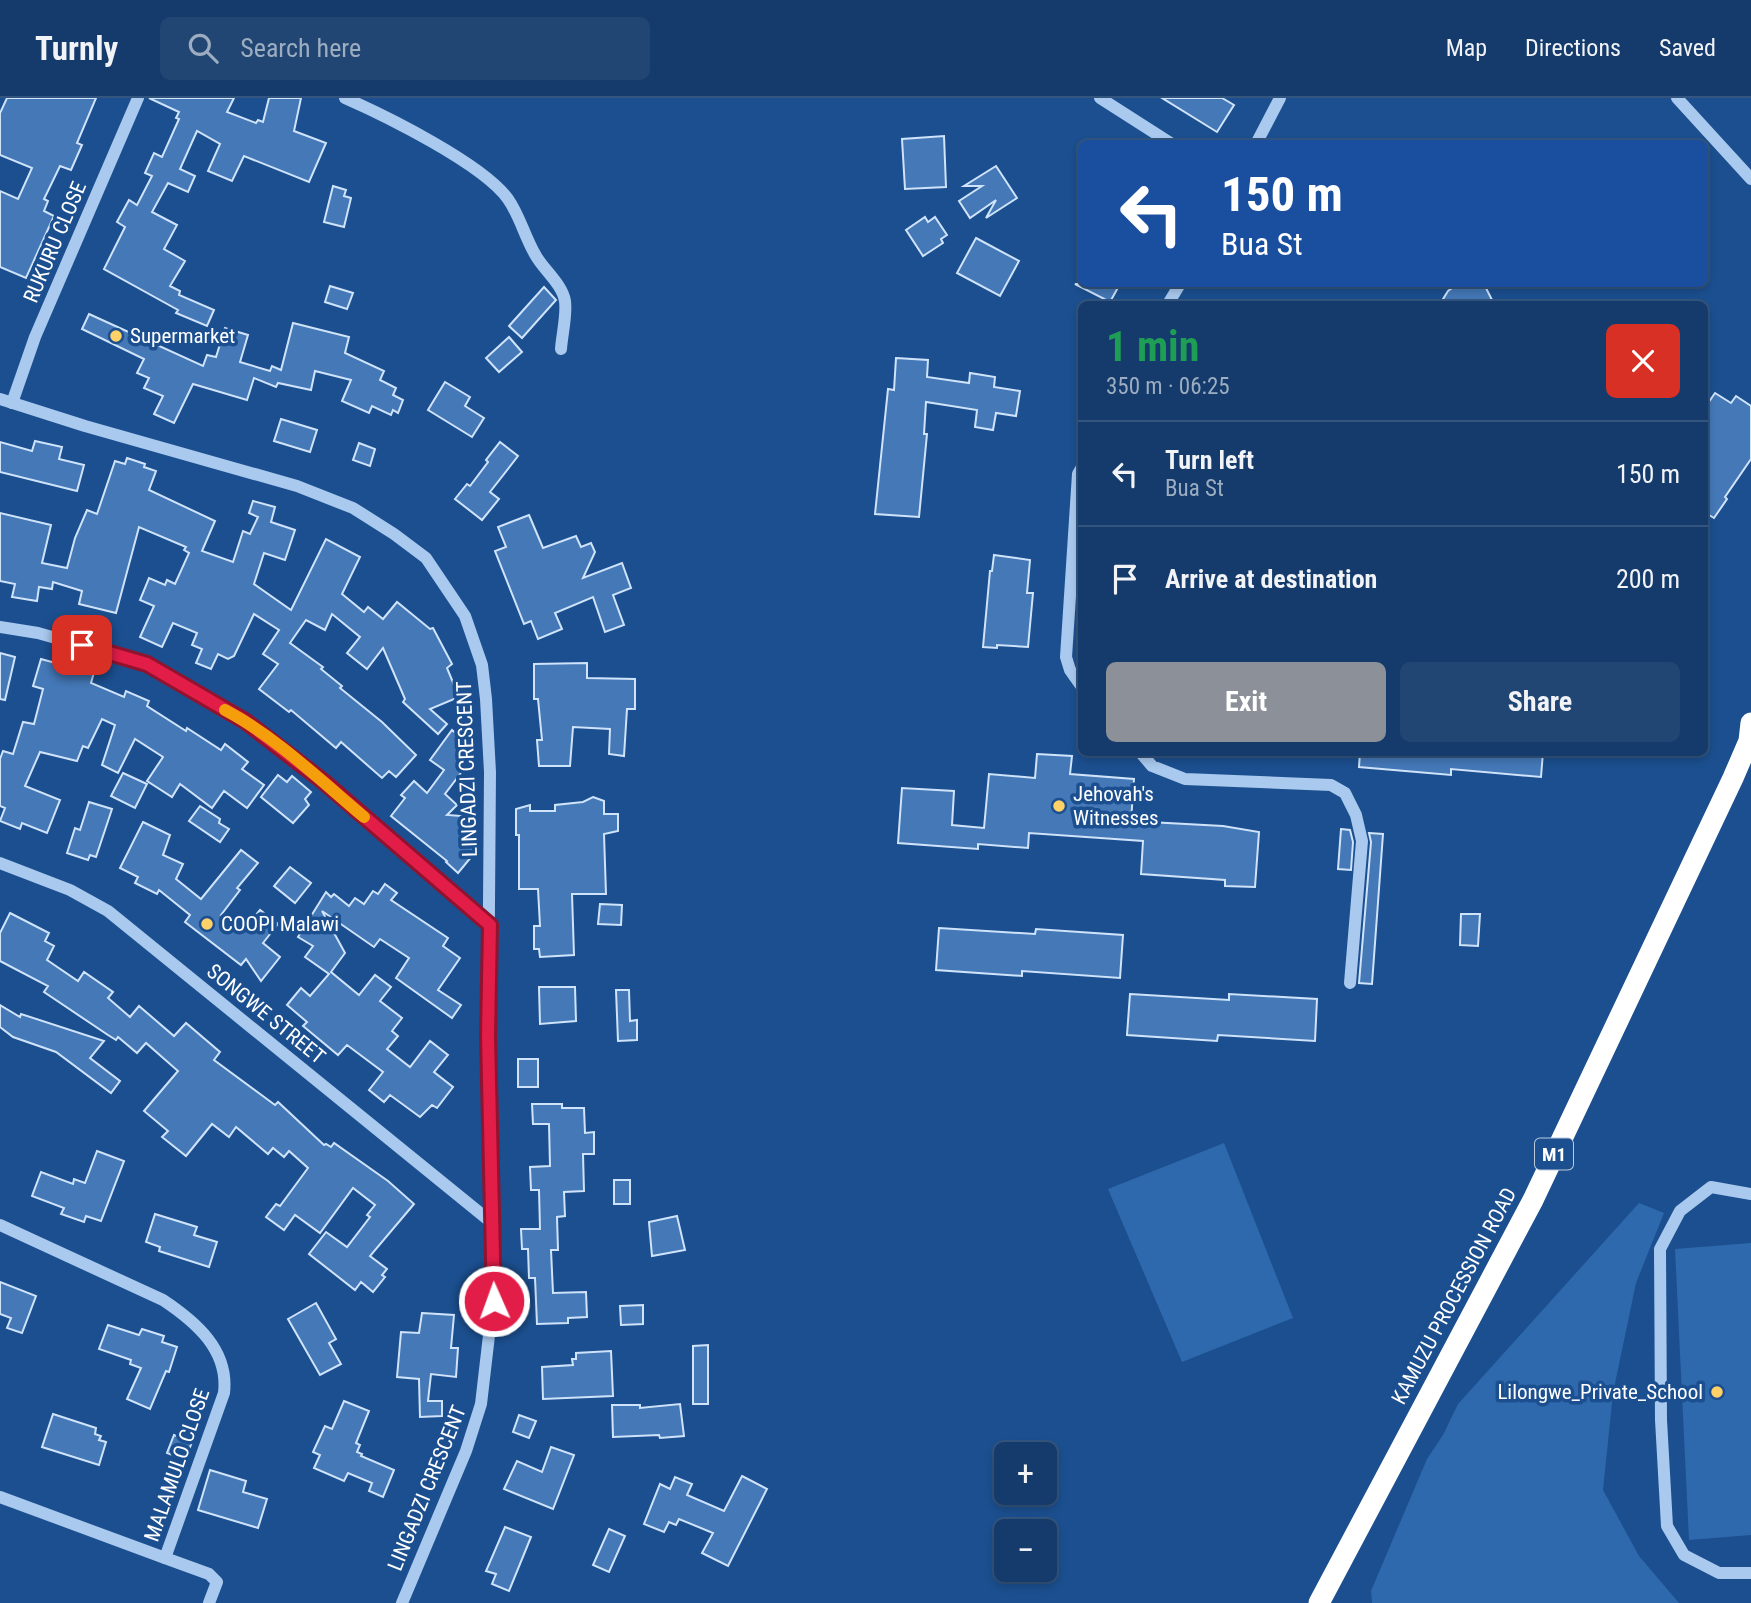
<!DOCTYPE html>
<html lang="en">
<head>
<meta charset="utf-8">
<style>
  body { margin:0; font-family:"Roboto Condensed",sans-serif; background:#214673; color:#f1f3f6; height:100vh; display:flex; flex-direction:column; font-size:26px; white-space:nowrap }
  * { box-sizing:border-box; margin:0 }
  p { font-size:23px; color:#9dadc1 }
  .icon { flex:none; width:38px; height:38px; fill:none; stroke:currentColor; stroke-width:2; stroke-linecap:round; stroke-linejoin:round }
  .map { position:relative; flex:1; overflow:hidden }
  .details { position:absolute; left:1078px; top:203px; width:630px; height:455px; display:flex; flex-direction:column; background:#143b6b; border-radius:10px; box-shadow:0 4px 10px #0003,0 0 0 2px #33557e }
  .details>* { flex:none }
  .banner { position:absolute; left:1078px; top:42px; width:630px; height:147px; border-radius:10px; box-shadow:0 4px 10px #0003,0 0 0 2px #33557e; background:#1a4fa0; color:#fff; overflow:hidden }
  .fabs { position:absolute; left:994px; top:1344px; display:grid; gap:14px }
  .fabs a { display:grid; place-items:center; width:63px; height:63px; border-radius:10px; background:#143b6b; box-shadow:0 4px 10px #0003,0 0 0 2px #33557e; font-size:35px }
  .pin { position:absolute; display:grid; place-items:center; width:60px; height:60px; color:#fff; margin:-30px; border-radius:14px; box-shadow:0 4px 10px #0006 }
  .me { position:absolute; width:77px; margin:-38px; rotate:358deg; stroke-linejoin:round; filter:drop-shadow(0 0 5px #0008) }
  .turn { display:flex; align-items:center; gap:24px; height:147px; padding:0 28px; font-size:32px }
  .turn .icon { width:91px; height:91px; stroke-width:2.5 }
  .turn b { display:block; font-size:49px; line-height:60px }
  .round { display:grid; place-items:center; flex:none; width:74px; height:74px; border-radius:10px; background:#214673 }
  .head { display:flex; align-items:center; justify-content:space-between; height:119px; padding:0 28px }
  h1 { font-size:42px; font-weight:700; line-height:52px; color:#1e9e55 }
  .primary-button { display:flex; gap:14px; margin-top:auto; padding:14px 28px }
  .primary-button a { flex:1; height:80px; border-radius:10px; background:#8c9099; color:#fff; font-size:28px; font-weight:700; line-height:80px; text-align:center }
  .primary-button a+a { background:#214673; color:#f1f3f6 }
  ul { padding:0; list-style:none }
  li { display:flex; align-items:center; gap:21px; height:105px; padding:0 28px; border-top:2px solid #33557e }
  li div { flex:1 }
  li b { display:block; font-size:26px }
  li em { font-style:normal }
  header { display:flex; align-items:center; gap:42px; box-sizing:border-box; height:98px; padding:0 35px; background:#143b6b; border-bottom:2px solid #33557e }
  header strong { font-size:33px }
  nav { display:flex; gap:38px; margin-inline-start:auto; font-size:24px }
  .search { width:490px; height:63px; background:#214673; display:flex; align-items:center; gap:18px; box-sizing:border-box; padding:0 24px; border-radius:10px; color:#9dadc1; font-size:26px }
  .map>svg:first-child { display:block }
  .green { fill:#2e69ad }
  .building { fill:#4478b7; stroke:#cfe3fa; stroke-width:2 }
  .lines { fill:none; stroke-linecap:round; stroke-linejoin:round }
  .minor { stroke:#a9c9ee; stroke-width:12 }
  .highway { stroke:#fff; stroke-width:21 }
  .route-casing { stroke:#92132f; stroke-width:18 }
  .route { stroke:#e11d48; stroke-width:12 }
  .slow { stroke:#f59e0b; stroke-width:12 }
  .poi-dot { fill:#ffd166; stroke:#1b4f8f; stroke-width:2.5 }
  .labels { text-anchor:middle; stroke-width:7; stroke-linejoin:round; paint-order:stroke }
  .shield { fill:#1b4f8f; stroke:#bbcadd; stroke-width:2 }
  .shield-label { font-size:19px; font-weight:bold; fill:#fff }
  .street-label { font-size:21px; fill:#fff; stroke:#1b4f8f }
  .poi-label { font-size:21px; fill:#fff; stroke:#1b4f8f; text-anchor:start }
</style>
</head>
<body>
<header>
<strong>Turnly</strong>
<div class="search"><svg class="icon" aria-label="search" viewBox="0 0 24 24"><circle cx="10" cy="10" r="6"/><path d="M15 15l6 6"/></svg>Search here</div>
<nav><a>Map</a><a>Directions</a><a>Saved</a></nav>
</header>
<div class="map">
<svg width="1751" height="1505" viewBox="0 0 1751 1505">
  <rect width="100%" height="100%" fill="#1b4f8f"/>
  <g class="green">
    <path d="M1224,1045L1293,1220L1182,1264L1108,1091Z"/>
    <path d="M1639,1105L1664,1115L1636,1185L1613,1295L1603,1392L1639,1458L1679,1505H1372L1371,1493L1427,1361L1443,1337L1458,1306Z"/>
    <path d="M1751,1145V1437L1689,1442L1675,1151Z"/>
  </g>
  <g class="building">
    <path d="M7,0H96L77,45L82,47L71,72L60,68L44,101L48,103L44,113L54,118L26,180L0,169V93L18,101L32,70L0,57V15Z"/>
    <path d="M149,0H234L227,14L256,25L258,22L263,24L269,0H301L294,33L326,45L309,84L244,58L232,83L208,73L220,46L197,33L180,71L195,78L188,94L168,85L152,114L177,127L164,151L185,163L170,188L180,193L179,197L214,212L207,228L176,215L178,212L104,171L125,129L117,124L129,102L137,107L152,78L145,75L154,55L162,59L179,21L176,20L179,14Z"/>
    <path d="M1162,0H1222L1234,7L1217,34Z"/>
    <path d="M944,38L946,89L905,91L902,41Z"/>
    <path d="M996,68L1017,100L986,120L996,102L970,120L959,103L982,88H964Z"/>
    <path d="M333,88L346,92L344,98L351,100L344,129L324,124Z"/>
    <path d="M925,119L928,124L935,119L947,137L941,141L943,145L923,158L906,132Z"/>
    <path d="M976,140L1019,163L1000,198L957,175Z"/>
    <path d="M1075,186H1120L1110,204Z"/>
    <path d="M1466,186H1484L1494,206H1440L1448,193L1455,188Z"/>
    <path d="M330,188L353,195L347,211L325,204Z"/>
    <path d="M544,189L556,202L522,240L509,228Z"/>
    <path d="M89,216L203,268L207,257L216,259L225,230L248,237L240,264L270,273L272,268L281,272L293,225L349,239L345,255L384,273L380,282L396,290L393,297L403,302L398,315L393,312L391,317L372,308L369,315L342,303L351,282L315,273L311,292L278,285L276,289L254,280L247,302L193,286L174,325L154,316L163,298L144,290L149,280L137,275L144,261L82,231Z"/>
    <path d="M509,239L522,254L499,274L486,260Z"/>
    <path d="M896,260L928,262L927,279L969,285L970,275L995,279L994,289L1020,293L1016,318L996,315L993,332L975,329L977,312L926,304L924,336H927L919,419L875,416L888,291L894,292Z"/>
    <path d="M445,284L470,299L465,308L484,320L472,339L428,312Z"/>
    <path d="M1715,295L1731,305L1736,298L1751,308V361L1725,399L1727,401L1714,420L1704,414V311Z"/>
    <path d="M281,321L317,332L310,354L274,343Z"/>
    <path d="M35,343L62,349L59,361L84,367L77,393L0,374V344L32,353Z"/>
    <path d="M500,344L518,358L490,394L499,401L482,422L455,401L467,386L470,388L488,364L486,362Z"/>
    <path d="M359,345L375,351L370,368L353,362Z"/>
    <path d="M127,360L145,366L144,369L156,373L149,392L215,423L202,453L233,464L243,433L250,436L258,419L249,415L253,403L275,409L271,424L295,432L285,462L264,455L254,486L291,512L326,441L360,459L342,496L364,514L368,509L383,521L397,504L430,531L433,530L452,566L447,570L459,599L430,611L447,626L438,636L403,604L405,601L383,550L367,571L347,555L360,539L332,516L325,532L306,522L290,545L323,569L321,571L342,588L340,590L382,624L416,657L396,679L389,673L382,680L341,644L336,650L291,612L289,614L259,591L278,566L263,556L279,532L254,516L234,558L228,561L218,556L211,571L196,565L202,551L192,547L197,535L173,525L162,549L140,539L154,508L140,502L149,480L165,487L167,482L175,486L189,455L184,452L186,449L139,429L116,515L79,506L82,493L53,484L52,491L39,489L37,503L12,499L15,486L0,483V415L51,427L42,465L67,470L75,440L87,412L97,416L115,363L125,366Z"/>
    <path d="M529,417L543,450L576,438L581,449L591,445L595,454L583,480L622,465L631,490L613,497L624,527L605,534L593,499L555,515L562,531L538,541L531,523L524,526L495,453L506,449L498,429Z"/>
    <path d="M994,457L1030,462L1027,495H1033L1028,549L997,547V550L983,549L990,473H992Z"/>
    <path d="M0,555L15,559L5,602L0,601Z"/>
    <path d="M80,559L97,564L91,585L124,599L126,593L149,603L147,608L186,633L187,630L221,652L225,646L248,664L242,671L264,687L247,710L224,693L212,710L180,686L172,699L147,683L163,659L135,641L118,675L102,667L115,627L102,621L88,650L83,648L77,663L40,654L25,688L60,702L47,735L22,725L20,731L0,723L5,710L0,708V661L3,653L13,656L23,624L34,626L43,591L33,588L41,561L70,569L71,564L78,566Z"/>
    <path d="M587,565V580L635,581V611H627L624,658L609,656L610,631L573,629L570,668H539L537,642H542L538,601H534V566Z"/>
    <path d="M452,632L470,647L463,656L465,658L462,663L467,667L445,696L457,707L447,717L475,719L472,758L458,775L446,764L447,763L391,718L405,700L401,697L414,683L427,695L444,672L430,662Z"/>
    <path d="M1360,654H1543L1541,679L1451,671V677L1359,669Z"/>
    <path d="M1037,656L1072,658L1070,676L1134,681L1131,723L1223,728L1259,734L1255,789L1225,788V782L1141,776L1143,743L1029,735L1028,750L978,746V751L898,745L902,690L954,693L952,727L984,730L989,676L1035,680Z"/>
    <path d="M123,675L147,686L135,710L111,698Z"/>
    <path d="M278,677L287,684L292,678L311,694L305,701L309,707L293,725L261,699Z"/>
    <path d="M593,699L604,703V716H618V733L604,736L606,796H572L574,857L540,859L539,851H534V828H540L538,791H519V737H516V711L530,707V713H555V707L583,704Z"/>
    <path d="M89,704L112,711L96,759L90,757L88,762L67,755L75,730L80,732Z"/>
    <path d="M200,708L220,721L219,725L229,731L220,744L189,723Z"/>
    <path d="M143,724L170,737L163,757L183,766L176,781L201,801L241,752L258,765L237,790L240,792L221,817L242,834L260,812L278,826L263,845L280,859L261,883L246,861L241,867L185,824L190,817L159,792L157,796L135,785L138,779L120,770Z"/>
    <path d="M1341,731L1350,732L1353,744L1351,772L1338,771Z"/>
    <path d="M1369,735L1383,736L1372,886L1359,885L1371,744Z"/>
    <path d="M290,769L311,785L295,805L274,788Z"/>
    <path d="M385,786L397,795L391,802L448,840L443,848L460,860L438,892L461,907L452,920L396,880L409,860L380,841L374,849L322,813L345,855L331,874L359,897L375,877L391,889L380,903L402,920L392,933L398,938L387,951L410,969L430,943L448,957L434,974L453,989L437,1010L432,1007L420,1019L390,997L384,1004L369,992L383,974L347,947L338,957L303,928L307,924L287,907L301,890L310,898L329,876L305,859L313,848L298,839L326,794L331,799L334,796L349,808L355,800L364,806L373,793L378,796Z"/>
    <path d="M600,806L622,807L621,827L598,826Z"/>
    <path d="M10,815L49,835L45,843L54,848L47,862L78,883L84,874L113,894L108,900L130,919L139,908L174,938L186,925L220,954L214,962L275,1007L278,1004L324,1047L326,1046L331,1049L334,1045L388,1083L414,1106L370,1158L387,1171L382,1177L385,1179L373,1194L361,1184L355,1192L309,1156L326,1134L347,1149L370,1119L367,1117L375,1107L353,1090L320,1135L295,1117L284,1132L266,1119L276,1106L280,1108L308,1070L289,1053L284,1059L273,1050L268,1056L236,1029L229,1039L212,1026L186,1058L162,1039L168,1033L144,1013L178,973L146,945L137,955L118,939L116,942L108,937L44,894L48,888L0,863V835Z"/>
    <path d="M1461,816H1480L1478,848L1460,847Z"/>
    <path d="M939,830L1035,836L1036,831L1123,837L1120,880L1022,873V878L936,872Z"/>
    <path d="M539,889H575L576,923L540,926Z"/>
    <path d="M616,892H629L630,923L637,922V942L618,943Z"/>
    <path d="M1130,896L1229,902V896L1317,901L1315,943L1218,937L1217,943L1127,937Z"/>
    <path d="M0,907L20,919L21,916L104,943L90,960L120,983L111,995L56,954L13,939L0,929Z"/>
    <rect x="518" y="961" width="20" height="28"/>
    <path d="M532,1006H562V1010H584L585,1035L594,1034V1056H583L584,1093L564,1094L565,1118L557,1119L558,1152H551L553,1195L586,1194L587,1219L568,1220V1225L537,1226L535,1180H529L528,1151H522L521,1131H540L539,1092H531L530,1069L550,1068L549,1026H533Z"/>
    <path d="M97,1053L124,1063L101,1123L86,1118L84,1124L61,1116L64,1110L32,1098L41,1074L73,1086L74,1081L85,1085Z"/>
    <rect x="614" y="1082" width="16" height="24"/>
    <path d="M155,1116L197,1129L194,1137L217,1144L209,1169L159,1153L160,1149L146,1144Z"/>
    <path d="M677,1118L685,1152L652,1158L649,1124Z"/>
    <path d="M0,1184L36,1198L22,1235L7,1230L11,1220L0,1216Z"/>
    <path d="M316,1205L336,1241L329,1245L341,1266L320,1277L288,1221Z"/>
    <path d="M643,1207V1226L621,1227L620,1208Z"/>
    <path d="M422,1215L454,1217L451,1250H458L456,1279L431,1276L428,1303H442V1318L420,1319L419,1281L397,1279L401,1234L419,1235Z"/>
    <path d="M108,1227L139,1237L142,1231L164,1238L162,1244L177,1249L169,1274L166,1273L150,1311L127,1301L141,1270L130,1266L131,1262L99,1251Z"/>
    <path d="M708,1247V1306H693V1248Z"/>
    <path d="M611,1253L613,1298L543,1301L542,1269L573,1267L572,1261H576V1255Z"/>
    <path d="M344,1303L369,1313L356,1345L360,1347L357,1354L362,1356L361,1358L394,1372L383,1399L369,1393L372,1385L348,1375L344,1383L314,1370L320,1357L313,1354L325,1328L332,1331Z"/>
    <path d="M680,1306L684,1338L660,1340L659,1337L613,1339L612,1307H640V1310Z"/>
    <path d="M53,1316L96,1330L95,1336L101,1338L99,1342L106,1344L99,1367L42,1349Z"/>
    <path d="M519,1317L536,1323L529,1340L513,1334Z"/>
    <path d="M174,1337L192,1344L185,1362L167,1355Z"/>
    <path d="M551,1349L574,1357L553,1411L504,1391L517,1363L542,1374Z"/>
    <path d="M210,1372L246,1383L243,1394L267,1401L258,1430L198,1412Z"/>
    <path d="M742,1378L767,1391L728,1468L702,1455L713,1435L679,1421L676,1427L669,1424L664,1434L644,1426L660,1386L670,1391L675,1379L692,1386L687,1397L724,1413Z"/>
    <path d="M505,1429L531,1439L509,1493L492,1486L496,1476L486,1473Z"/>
    <path d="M609,1431L625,1438L609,1474L593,1467Z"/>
  </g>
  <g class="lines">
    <g class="minor">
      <path d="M345,0C386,18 483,66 508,101C520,118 525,140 536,158C544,172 562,186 565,203C567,217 562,236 561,251"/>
      <path d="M1100,0L1172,46"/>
      <path d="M1677,0L1751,81"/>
      <path d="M1256,46L1280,0"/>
      <path d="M1168,206L1180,186"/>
      <path d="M0,301L85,328L297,388L353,410L394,436L426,460L465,518L482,567L486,601L490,674L488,938L493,1203L481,1306L466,1353L402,1505"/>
      <path d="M12,305L35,239L138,0"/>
      <path d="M1082,369L1078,376L1066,559L1070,572L1082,589"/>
      <path d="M0,529L38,535L147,566L245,623L324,684L490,827"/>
      <path d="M1140,654L1152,668L1185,681L1331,687L1345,695L1356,717L1362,743L1350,885"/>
      <path d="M0,765L70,792L108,813L491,1124"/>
      <path d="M1751,1096L1711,1089L1680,1113L1660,1151L1661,1322L1667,1428L1684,1457L1719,1475H1751"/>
      <path d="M0,1127L163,1202C196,1224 229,1252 224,1295L165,1460L209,1476L217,1484L209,1505"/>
      <path d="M0,1399L165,1460"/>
    </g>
    <path class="highway" d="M1319,1505L1533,1102L1733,680L1749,643L1751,625"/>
  </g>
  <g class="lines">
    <g class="route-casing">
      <path id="route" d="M82,547L147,566L245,623L324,684L490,827L488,938L494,1203"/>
    </g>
    <use href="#route" class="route"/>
    <path class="slow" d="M225,612C276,639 320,682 364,719"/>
  </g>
  <g class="poi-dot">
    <circle cx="116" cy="238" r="7"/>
    <circle cx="1059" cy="708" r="7"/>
    <circle cx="207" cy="826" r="7"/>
    <circle cx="1717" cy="1294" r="7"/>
  </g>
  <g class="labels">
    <rect class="shield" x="1535" y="1040.5" width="38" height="31" rx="5"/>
    <g class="shield-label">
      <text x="1554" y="1063">M1</text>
    </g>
    <g class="street-label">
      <text transform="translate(55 144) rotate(-67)" y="7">RUKURU CLOSE</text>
      <text transform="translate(467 671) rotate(-92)" y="7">LINGADZI CRESCENT</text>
      <text transform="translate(266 916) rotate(39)" y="7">SONGWE STREET</text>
      <text transform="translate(1454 1198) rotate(-62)" y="7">KAMUZU PROCESSION ROAD</text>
      <text transform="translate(177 1367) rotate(-71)" y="7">MALAMULO CLOSE</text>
      <text transform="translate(427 1390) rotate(-68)" y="7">LINGADZI CRESCENT</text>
    </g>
    <g class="poi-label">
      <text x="130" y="245">Supermarket</text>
      <text x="1073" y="703">Jehovah's<tspan x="1073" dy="24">Witnesses</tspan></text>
      <text x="221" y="833">COOPI Malawi</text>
      <text x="1703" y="1301" text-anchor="end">Lilongwe_Private_School</text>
    </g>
  </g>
</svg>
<div class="fabs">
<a>+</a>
<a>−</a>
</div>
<div class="pin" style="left:82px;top:547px;background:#d93025"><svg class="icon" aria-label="arrive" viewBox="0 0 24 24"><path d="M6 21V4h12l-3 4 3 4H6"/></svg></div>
<svg class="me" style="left:494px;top:1203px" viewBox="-20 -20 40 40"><circle r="17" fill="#e11d48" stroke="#fff" stroke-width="3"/><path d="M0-11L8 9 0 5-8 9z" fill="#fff"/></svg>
<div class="banner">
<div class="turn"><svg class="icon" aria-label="left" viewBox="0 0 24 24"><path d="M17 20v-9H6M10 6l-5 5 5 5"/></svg><div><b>150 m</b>Bua St</div></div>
</div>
<section class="details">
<div class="head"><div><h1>1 min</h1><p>350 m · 06:25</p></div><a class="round" style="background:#d93025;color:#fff"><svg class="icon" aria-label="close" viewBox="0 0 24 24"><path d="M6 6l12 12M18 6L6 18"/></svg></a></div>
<ul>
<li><svg class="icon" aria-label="left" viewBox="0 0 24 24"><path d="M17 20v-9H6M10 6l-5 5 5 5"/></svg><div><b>Turn left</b><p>Bua St</p></div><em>150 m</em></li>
<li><svg class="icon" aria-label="arrive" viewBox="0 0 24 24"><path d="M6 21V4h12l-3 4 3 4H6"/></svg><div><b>Arrive at destination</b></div><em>200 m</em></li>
</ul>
<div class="primary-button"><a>Exit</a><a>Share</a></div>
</section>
</div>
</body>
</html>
